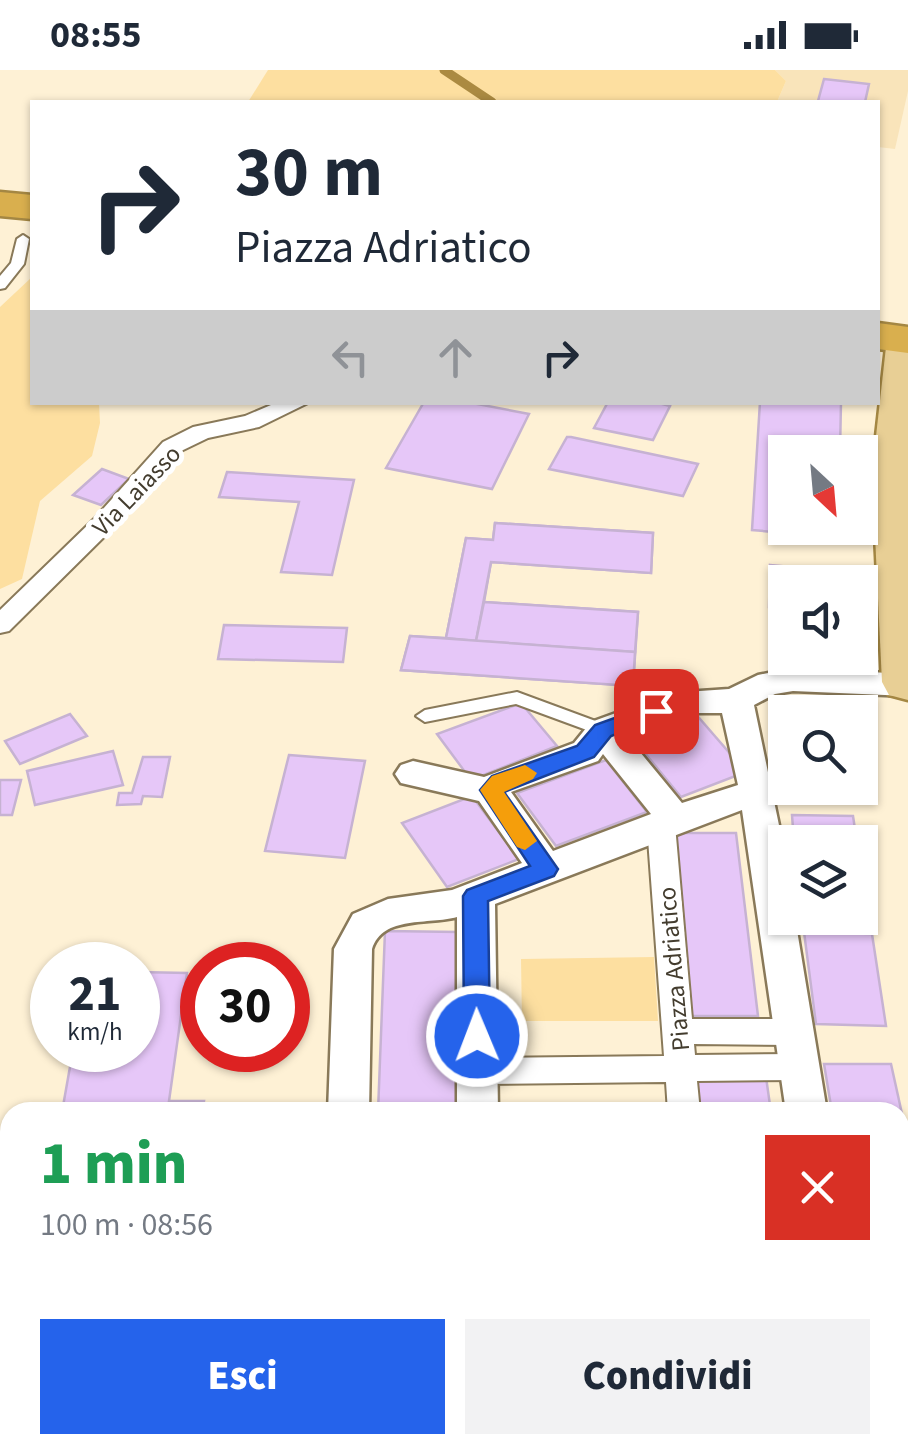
<!DOCTYPE html>
<html lang="it">
<head>
<meta charset="utf-8">
<style>
  body { margin:0; font-family:"Source Sans 3",sans-serif; background:#f2f2f3; color:#1f2937; height:100vh; display:flex; flex-direction:column; font-size:38px; white-space:nowrap }
  * { box-sizing:border-box; margin:0 }
  p { font-size:32px; color:#747a83 }
  .icon { flex:none; width:55px; height:55px; fill:none; stroke:currentColor; stroke-width:2; stroke-linecap:round; stroke-linejoin:round }
  .map { position:relative; flex:1; overflow:hidden }
  .panel { position:absolute; left:0px; top:1032px; width:910px; height:352px; display:flex; flex-direction:column; background:#fff; border-radius:30px 30px 0 0; box-shadow:0 2px 8px #0004 }
  .panel>* { flex:none }
  .banner { position:absolute; left:30px; top:30px; width:850px; height:305px; border-radius:0px; box-shadow:0 2px 8px #0004; background:#fff; color:#1f2937; overflow:hidden }
  .needle { width:65px; rotate:154deg }
  .tools { position:absolute; left:768px; top:365px; display:grid; gap:20px }
  .tools a { display:grid; place-items:center; width:110px; height:110px; border-radius:0px; background:#fff; box-shadow:0 2px 8px #0004; font-size:50px }
  .speed { position:absolute; left:30px; top:872px; display:flex; gap:20px; font-size:50px; font-weight:700; text-align:center }
  .speed>* { display:grid; place-content:center; width:130px; height:130px; border-radius:50%; background:#fff; box-shadow:0 2px 8px #0004; line-height:1 }
  .speed small { font-size:25px; font-weight:400 }
  .speed .limit { border:15px solid #d22; background:#fff; color:#111 }
  .pin { position:absolute; display:grid; place-items:center; width:85px; height:85px; color:#fff; margin:-42px; border-radius:20px; box-shadow:0 5px 15px #0006 }
  .me { position:absolute; width:110px; margin:-55px; rotate:359deg; stroke-linejoin:round; filter:drop-shadow(0 0 8px #0008) }
  .turn { display:flex; align-items:center; gap:35px; height:210px; padding:0 40px; font-size:45px }
  .turn .icon { width:130px; height:130px; stroke-width:2.5 }
  .turn b { display:block; font-size:70px; line-height:85px }
  .lanes { display:flex; align-items:center; height:95px; padding:0 40px; background:#0003; justify-content:center; gap:50px; direction:ltr }
  .lanes .off { opacity:.35 }
  .round { display:grid; place-items:center; flex:none; width:105px; height:105px; border-radius:0px; background:#f2f2f3 }
  .headline { display:flex; align-items:center; justify-content:space-between; height:170px; padding:0 40px }
  h1 { font-size:60px; font-weight:800; line-height:75px; color:#1e9e55 }
  .primary-button { display:flex; gap:20px; margin-top:auto; padding:20px 40px }
  .primary-button a { flex:1; height:115px; border-radius:0px; background:#2563eb; color:#fff; font-size:40px; font-weight:800; line-height:115px; text-align:center }
  .primary-button a+a { background:#f2f2f3; color:#1f2937 }
  .status { display:flex; justify-content:space-between; align-items:center; height:70px; padding:0 50px; background:#fff; direction:ltr }
  .status svg { height:28px; fill:currentColor }
  .map>svg:first-child { display:block }
  .built { fill:#f9e4ba }
  .green { fill:#fddfa0 }
  .lines { fill:none; stroke-linecap:round; stroke-linejoin:round }
  .stream { stroke:#ab8a41; stroke-width:9 }
  .building { fill:#e6c7f8; stroke:#c6b2d2; stroke-width:2.5 }
  .service-casing { stroke:#897959; stroke-width:4 }
  .pedestrian-casing { stroke:#897959; stroke-width:4 }
  .minor-casing { stroke:#897959; stroke-width:5 }
  .primary-casing { stroke:#a48743; stroke-width:5 }
  .motorway-casing { stroke:#a48743; stroke-width:5 }
  .service { fill:#fff; fill-rule:evenodd }
  .pedestrian { fill:#fff; fill-rule:evenodd }
  .minor { fill:#fff; fill-rule:evenodd }
  .primary { fill:#e8cf95; fill-rule:evenodd }
  .motorway { fill:#d9af4e; fill-rule:evenodd }
  .route { fill:#2563eb; stroke:#184099; stroke-width:2.5 }
  .slow { fill:#f59e0b }
  .labels { text-anchor:middle; stroke-width:10; stroke-linejoin:round; paint-order:stroke }
  .street-label { font-size:25px; fill:#433c2e; stroke:#fff }
</style>
</head>
<body>
<div class="status"><b>08:55</b><svg viewBox="0 0 49 12"><path d="M0 12V9h3v3zM5 12V6h3v6zM10 12V3h3v9zM15 12V0h3v12zM26 1h20v11H26zM47 4h2v5h-2z"/></svg></div>
<div class="map">
<svg width="908" height="1383" viewBox="0 0 908 1383">
  <rect width="100%" height="100%" fill="#fef1d5"/>
  <path class="built" d="M775,0H908V21L895,79L878,77V32H777L786,11Z"/>
  <g class="green">
    <path d="M268,0H775L786,11L777,32H248Z"/>
    <path d="M32,207V332L99,333L100,353L92,386L40,431L22,509L0,519V237Z"/>
    <path d="M654,887L658,951H522L521,889Z"/>
  </g>
  <g class="lines">
    <path class="stream" d="M444,0L492,32"/>
  </g>
  <g class="building">
    <path d="M824,9L869,14L865,32L818,31Z"/>
    <path d="M424,332H467L529,344L492,419L386,398Z"/>
    <path d="M608,332H655L670,336L653,370L594,358Z"/>
    <path d="M760,332H841L840,382H785V458H839L838,468L752,460Z"/>
    <path d="M567,367H571L698,394L683,426L549,399Z"/>
    <path d="M102,399L129,409L101,435L73,425Z"/>
    <path d="M227,402L354,410L332,505L281,502L299,432L219,427Z"/>
    <path d="M495,453L653,463L651,503L491,492L484,532L638,542L633,616L401,600L410,566L446,568L466,468L493,470Z"/>
    <path d="M495,453L653,463L651,503L491,492L476,571L446,568L466,468L493,470Z"/>
    <path d="M770,495L821,500V512H785V538L769,537Z"/>
    <path d="M484,532L638,542L635,582L476,571Z"/>
    <path d="M224,555L347,558L343,592L218,589Z"/>
    <path d="M410,566L635,582L633,616L401,600Z"/>
    <path d="M521,633L557,676L471,710L437,664Z"/>
    <path d="M694,642L746,702L681,727L630,665Z"/>
    <path d="M70,644L87,666L20,694L5,671Z"/>
    <path d="M113,681L123,715L35,735L27,701Z"/>
    <path d="M289,685L365,691L345,788L265,781Z"/>
    <path d="M143,687H170L162,727L143,726L141,734L117,735L119,723H132Z"/>
    <path d="M606,690L647,742L556,776L517,723Z"/>
    <path d="M0,710H21L12,745H0Z"/>
    <path d="M472,726L519,789L447,817L402,753Z"/>
    <path d="M792,745L853,746L857,772H794Z"/>
    <path d="M672,763H736L758,946H688Z"/>
    <path d="M385,861L459,862V1042H378Z"/>
    <path d="M804,862L872,864L886,956L816,954Z"/>
    <path d="M138,902L187,903L169,1031H204L202,1042H62L73,980H138Z"/>
    <path d="M824,994H891L908,1071V1098H900V1042H832Z"/>
    <path d="M693,1000H765L771,1042H698Z"/>
    <path d="M908,1144V1256L900,1257V1145Z"/>
  </g>
  <g class="lines">
    <g class="service-casing">
      <g id="service">
        <path d="M23,165L29,169L24,194L5,218L0,219V206L11,193L17,169Z"/>
        <path d="M517,622L609,656L612,660L603,666L516,634L425,652L416,646L425,640Z"/>
        <path d="M105,1375H129L128,1383H104Z"/>
        <path d="M672,1375H696L697,1383H673Z"/>
      </g>
    </g>
    <g class="pedestrian-casing">
      <g id="pedestrian">
        <path d="M278,332H310L259,357L208,368L179,382L112,459L9,561L0,563V540L94,449L163,372L193,357L245,346Z"/>
        <path d="M661,745L671,748L675,755L692,949H793L804,953L809,962L804,971L793,975L694,974L695,985L799,984L810,988L815,997L810,1006L799,1010L697,1011L700,1042H668L666,1012L477,1014L466,1010L461,1001L466,992L477,988L664,986L647,755L651,748Z"/>
      </g>
    </g>
    <g class="minor-casing">
      <g id="minor">
        <path d="M793,598L908,604V626L793,621L775,624L754,635L785,784V848H795L827,1042H786L742,740L495,834L498,1042H457V847C429,855 383,845 372,879L369,1042H328L334,879L353,844L388,829L452,820L522,793L479,731L401,713L395,704L401,695L413,691L484,707L574,673L591,652L671,623L729,619L758,605ZM686,643H722L738,715L682,733L626,665ZM603,684L651,744L553,781L511,722L598,691Z"/>
        <path d="M908,1310V1354L900,1355V1311Z"/>
        <path d="M572,1375H646L642,1383H568Z"/>
      </g>
    </g>
    <g class="primary-casing">
      <path id="primary" d="M908,264V630L889,625L882,612L872,402L886,277L893,268Z"/>
    </g>
    <g class="motorway-casing">
      <g id="motorway">
        <path d="M0,122L32,125V149L0,146Z"/>
        <path d="M878,253L908,257V283L878,279Z"/>
      </g>
    </g>
    <use href="#service" class="service"/>
    <use href="#pedestrian" class="pedestrian"/>
    <use href="#minor" class="minor"/>
    <use href="#primary" class="primary"/>
    <use href="#motorway" class="motorway"/>
  </g>
  <path class="route" d="M656,633L664,635L667,641L664,646L611,666L594,687L504,722L558,799L554,806L488,831L490,966L486,973L477,976L468,973L464,966L463,826L467,820L530,796L480,720L492,706L577,676L595,655Z"/>
  <path class="slow" d="M525,695L537,703L533,709L504,722L537,771L525,780L517,777L480,720L492,706Z"/>
  <g class="labels">
    <g class="street-label">
      <text transform="translate(136 420) rotate(-46)" y="9">Via Laiasso</text>
      <text transform="translate(673 899) rotate(-95)" y="9">Piazza Adriatico</text>
    </g>
  </g>
</svg>
<div class="tools">
<a><svg class="needle" viewBox="-14 -14 28 28"><path d="M0-13l5 13h-10z" fill="#e53935"/><path d="M0 13l5-13h-10z" fill="#747a83"/></svg></a>
<a><svg class="icon" aria-label="sound" viewBox="0 0 24 24"><path d="M4 9h4l5-4v14l-5-4H4zM17 9q2 3 0 6"/></svg></a>
<a><svg class="icon" aria-label="search" viewBox="0 0 24 24"><circle cx="10" cy="10" r="6"/><path d="M15 15l6 6"/></svg></a>
<a><svg class="icon" aria-label="layers" viewBox="0 0 24 24"><path d="M12 4l9 5-9 5-9-5zM3 14l9 5 9-5"/></svg></a>
</div>
<div class="speed"><div>21<small>km/h</small></div><div class="limit">30</div></div>
<div class="pin" style="left:656px;top:641px;background:#d93025"><svg class="icon" aria-label="arrive" viewBox="0 0 24 24"><path d="M6 21V4h12l-3 4 3 4H6"/></svg></div>
<svg class="me" style="left:477px;top:966px" viewBox="-20 -20 40 40"><circle r="17" fill="#2563eb" stroke="#fff" stroke-width="3"/><path d="M0-11L8 9 0 5-8 9z" fill="#fff"/></svg>
<div class="banner">
<div class="turn"><svg class="icon" aria-label="right" viewBox="0 0 24 24"><path d="M7 20v-9h11M14 6l5 5-5 5"/></svg><div><b>30 m</b>Piazza Adriatico</div></div>
<div class="lanes"><svg class="icon off" aria-label="left" viewBox="0 0 24 24"><path d="M17 20v-9H6M10 6l-5 5 5 5"/></svg><svg class="icon off" aria-label="ahead" viewBox="0 0 24 24"><path d="M12 20V5M6 11l6-6 6 6"/></svg><svg class="icon" aria-label="right" viewBox="0 0 24 24"><path d="M7 20v-9h11M14 6l5 5-5 5"/></svg></div>
</div>
<section class="panel">
<div class="headline"><div><h1>1 min</h1><p>100 m · 08:56</p></div><a class="round" style="background:#d93025;color:#fff"><svg class="icon" aria-label="close" viewBox="0 0 24 24"><path d="M6 6l12 12M18 6L6 18"/></svg></a></div>
<div class="primary-button"><a>Esci</a><a>Condividi</a></div>
</section>
</div>
</body>
</html>
